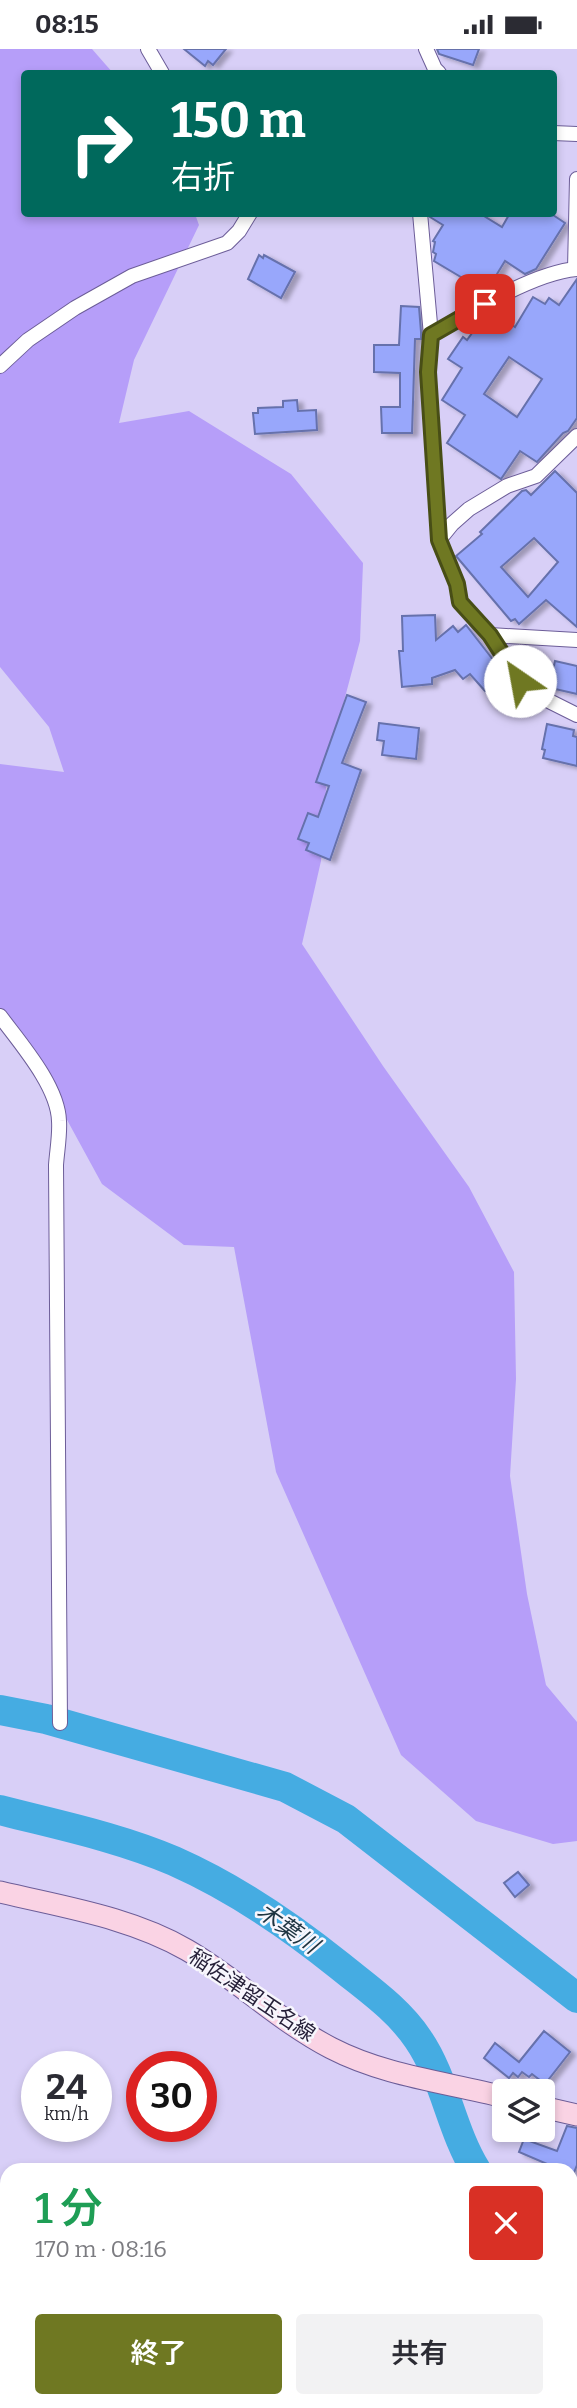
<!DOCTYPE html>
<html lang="ja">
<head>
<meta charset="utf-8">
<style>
  body { margin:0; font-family:Bitter,"Noto Sans JP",serif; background:#f2f2f3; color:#2b2b33; height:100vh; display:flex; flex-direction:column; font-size:26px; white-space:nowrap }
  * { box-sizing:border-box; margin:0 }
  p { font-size:23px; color:#7c7c81 }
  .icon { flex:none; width:38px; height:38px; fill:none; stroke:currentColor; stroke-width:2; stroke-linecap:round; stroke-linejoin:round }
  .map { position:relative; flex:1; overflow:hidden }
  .details { position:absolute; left:0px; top:2114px; width:578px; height:245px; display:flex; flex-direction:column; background:#fff; border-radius:21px 21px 0 0; box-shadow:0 4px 10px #0003 }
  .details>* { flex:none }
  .hud { position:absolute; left:21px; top:21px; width:536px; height:147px; border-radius:7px; box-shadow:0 4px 10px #0003; background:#00695c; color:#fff; overflow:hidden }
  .buttons { position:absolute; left:492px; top:2030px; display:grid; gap:14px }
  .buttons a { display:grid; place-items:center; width:63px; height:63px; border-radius:7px; background:#fff; box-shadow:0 4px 10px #0003; font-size:35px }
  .speed { position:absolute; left:21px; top:2002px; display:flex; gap:14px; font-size:35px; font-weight:700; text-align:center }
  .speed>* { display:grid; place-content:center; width:91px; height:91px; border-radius:50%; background:#fff; box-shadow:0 4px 10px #0003; line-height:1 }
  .speed small { font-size:18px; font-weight:400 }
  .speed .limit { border:10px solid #d22; background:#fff; color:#111 }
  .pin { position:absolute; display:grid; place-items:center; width:60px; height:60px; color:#fff; margin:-30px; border-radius:14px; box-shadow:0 4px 10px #0006 }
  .me { position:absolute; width:77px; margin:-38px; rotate:327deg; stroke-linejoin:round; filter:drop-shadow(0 0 5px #0008) }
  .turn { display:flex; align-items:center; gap:24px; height:147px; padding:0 35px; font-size:32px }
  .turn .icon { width:91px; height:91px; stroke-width:2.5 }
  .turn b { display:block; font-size:49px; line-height:60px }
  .round { display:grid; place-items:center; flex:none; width:74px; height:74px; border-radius:7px; background:#f2f2f3 }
  .headline { display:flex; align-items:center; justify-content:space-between; height:119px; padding:0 35px }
  h1 { font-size:42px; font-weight:600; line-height:52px; color:#1e9e55 }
  .cta { display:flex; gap:14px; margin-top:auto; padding:14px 35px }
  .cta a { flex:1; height:80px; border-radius:7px; background:#6f7822; color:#fff; font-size:28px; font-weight:600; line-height:80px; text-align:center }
  .cta a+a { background:#f2f2f3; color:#2b2b33 }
  .status { display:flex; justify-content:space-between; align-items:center; height:49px; padding:0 35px; background:#fff; direction:ltr }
  .status svg { height:19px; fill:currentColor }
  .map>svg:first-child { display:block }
  .green { fill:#b69ef9 }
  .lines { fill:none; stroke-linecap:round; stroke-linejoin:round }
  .river { stroke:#45ace2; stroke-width:30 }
  .building { fill:#98a7fb; stroke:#6671ac; stroke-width:2; fill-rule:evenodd; filter:url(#shadow) }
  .street-casing { stroke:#6c5d98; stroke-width:16 }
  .secondary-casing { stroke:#6c5d98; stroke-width:23 }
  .street { stroke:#fff; stroke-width:14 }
  .secondary { stroke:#fad3e4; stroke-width:21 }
  .route-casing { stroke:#484e16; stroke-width:18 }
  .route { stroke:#6f7822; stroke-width:12 }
  .labels { text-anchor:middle; stroke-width:5; stroke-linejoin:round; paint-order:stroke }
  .street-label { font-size:21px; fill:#251f38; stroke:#f7f6fd }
  .water-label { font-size:23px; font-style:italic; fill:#1e3441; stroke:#f7f6fd }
</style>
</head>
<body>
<div class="status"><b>08:15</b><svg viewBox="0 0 49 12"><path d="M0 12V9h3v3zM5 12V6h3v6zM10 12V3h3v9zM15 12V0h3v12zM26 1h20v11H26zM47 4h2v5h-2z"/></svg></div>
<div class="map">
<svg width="577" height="2359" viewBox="0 0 577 2359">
  <defs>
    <filter id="shadow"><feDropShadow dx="5.5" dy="3" stdDeviation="2" flood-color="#0004"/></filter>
  </defs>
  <rect width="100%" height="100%" fill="#d8cff7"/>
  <path class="green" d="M0,0H92L113,24H24V164L195,165L199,176L134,311L119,374L189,362L291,425L363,514L360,592L328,712L321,812L302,895L383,1017L469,1138L514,1223L516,1330L510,1427L527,1545L546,1636L577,1673V1792L553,1795L476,1772L401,1706L276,1423L234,1198L184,1196L102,1135L48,1036L0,967V715L64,723L49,678L0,618Z"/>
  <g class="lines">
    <g class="river">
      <path d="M0,1661L46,1670L285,1738L346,1770L577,1949"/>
      <path d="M0,1761C58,1776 118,1788 174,1812C235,1839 289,1876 340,1917C367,1939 398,1960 418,1990C445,2029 451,2081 476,2121"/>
      <path d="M570,2208L577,2212"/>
    </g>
  </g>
  <g class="building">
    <path d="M184,0H226L213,16L208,12L205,17Z"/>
    <path d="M437,0H479L473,16L439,5Z"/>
    <path d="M430,164H479L502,178L510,164H550L565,174L536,220L525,225L505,212L486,243L434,212L436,205L433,203L435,193L433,192L443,176L430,168Z"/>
    <path d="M259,206L263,209L264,206L295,223L281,249L248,230Z"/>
    <path d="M577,230V369L568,382L563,384L537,413L520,402L501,430L447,394L465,366L442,351L462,319L448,310L463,288L467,291L485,266L492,262L515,278L533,248L545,255L549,249L559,256ZM509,308L542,330L517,368L484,345Z"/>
    <path d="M401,257L419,258L421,283V290H415L412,384H382L381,358H400V324L374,323V296H399Z"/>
    <path d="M297,351L298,362L316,361L317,381L255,385L253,364H258V359L283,358V352Z"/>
    <path d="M555,422L577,444V578L546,551L519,575L515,570L511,572L456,507L482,485L480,483L522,442L526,441L531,446ZM534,489L558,513L528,548L501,518Z"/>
    <path d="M435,566L436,591L453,577L458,583L466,576L501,621L495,626L499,630L485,642L470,625L463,630L455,621L432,629V635L402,638L399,602H403L402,567Z"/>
    <path d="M555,612L577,617V645L542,637L546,619L553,621Z"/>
    <path d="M347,646L366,653L342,714L361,721L330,811L306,801L309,794L298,790L308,764L318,768L329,737L316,733Z"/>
    <path d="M379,674L419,679L416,710L382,706L384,692L377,691Z"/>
    <path d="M547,675L574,681L573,687L577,688V717L543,709L545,701L542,700Z"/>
    <path d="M518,1823L529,1836L515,1848L504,1834Z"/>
    <path d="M544,1982L570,2003L545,2035L532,2025L529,2028L522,2023L518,2028L513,2024L509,2029L484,2009L495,1994L519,2013Z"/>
    <path d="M567,2077L577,2079V2116L573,2126L570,2121H561L519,2103L524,2090L557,2102Z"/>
  </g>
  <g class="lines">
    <g class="street-casing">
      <g id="street">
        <path d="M148,0L162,24"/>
        <path d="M426,0L435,20L439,24"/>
        <path d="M553,84L577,85"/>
        <path d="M420,164L431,286L428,323L439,491L457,535L460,553L490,586L520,632L535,645L577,666"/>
        <path d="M575,220L577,130"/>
        <path d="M431,286C468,264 535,223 577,220"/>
        <path d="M0,317L28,291L75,259L132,227L227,194L239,182L250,164"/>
        <path d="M439,491L452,475L469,460L507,437L536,427L577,387"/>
        <path d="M490,586L577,591"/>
        <path d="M0,967C20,994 58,1037 59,1072C60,1086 57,1102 56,1116L60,1674"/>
      </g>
    </g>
    <g class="secondary-casing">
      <g id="secondary">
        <path d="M0,1843C62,1858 130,1868 187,1901C237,1930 279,1972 331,1999C385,2027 446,2033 504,2048"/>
        <path d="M542,2058L577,2066"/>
      </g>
    </g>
    <use href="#street" class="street"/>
    <use href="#secondary" class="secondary"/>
  </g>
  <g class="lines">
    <g class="route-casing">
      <path id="route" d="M485,255L431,286L428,323L439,491L457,535L460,553L490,586L520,632"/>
    </g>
    <use href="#route" class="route"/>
  </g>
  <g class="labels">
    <g class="street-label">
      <text transform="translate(252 1946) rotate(34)" y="7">稲佐津留玉名線</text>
    </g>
    <g class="water-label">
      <text transform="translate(288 1879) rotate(35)" y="8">木葉川</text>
    </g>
  </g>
</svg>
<div class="buttons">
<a><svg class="icon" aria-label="layers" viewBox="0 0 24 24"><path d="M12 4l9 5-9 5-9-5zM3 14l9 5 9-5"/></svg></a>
</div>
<div class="speed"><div>24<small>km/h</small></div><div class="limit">30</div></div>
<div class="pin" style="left:485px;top:255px;background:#d93025"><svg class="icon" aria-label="arrive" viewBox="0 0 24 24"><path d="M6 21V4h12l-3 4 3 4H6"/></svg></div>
<svg class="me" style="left:520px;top:632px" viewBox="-20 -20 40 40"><circle r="19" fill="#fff"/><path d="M0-13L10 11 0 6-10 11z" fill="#6f7822"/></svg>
<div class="hud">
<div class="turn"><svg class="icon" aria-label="right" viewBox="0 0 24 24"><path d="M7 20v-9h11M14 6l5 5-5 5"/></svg><div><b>150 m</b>右折</div></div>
</div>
<section class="details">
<div class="headline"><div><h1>1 分</h1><p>170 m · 08:16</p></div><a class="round" style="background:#d93025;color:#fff"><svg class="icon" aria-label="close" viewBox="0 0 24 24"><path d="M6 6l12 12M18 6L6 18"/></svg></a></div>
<div class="cta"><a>終了</a><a>共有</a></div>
</section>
</div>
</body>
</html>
